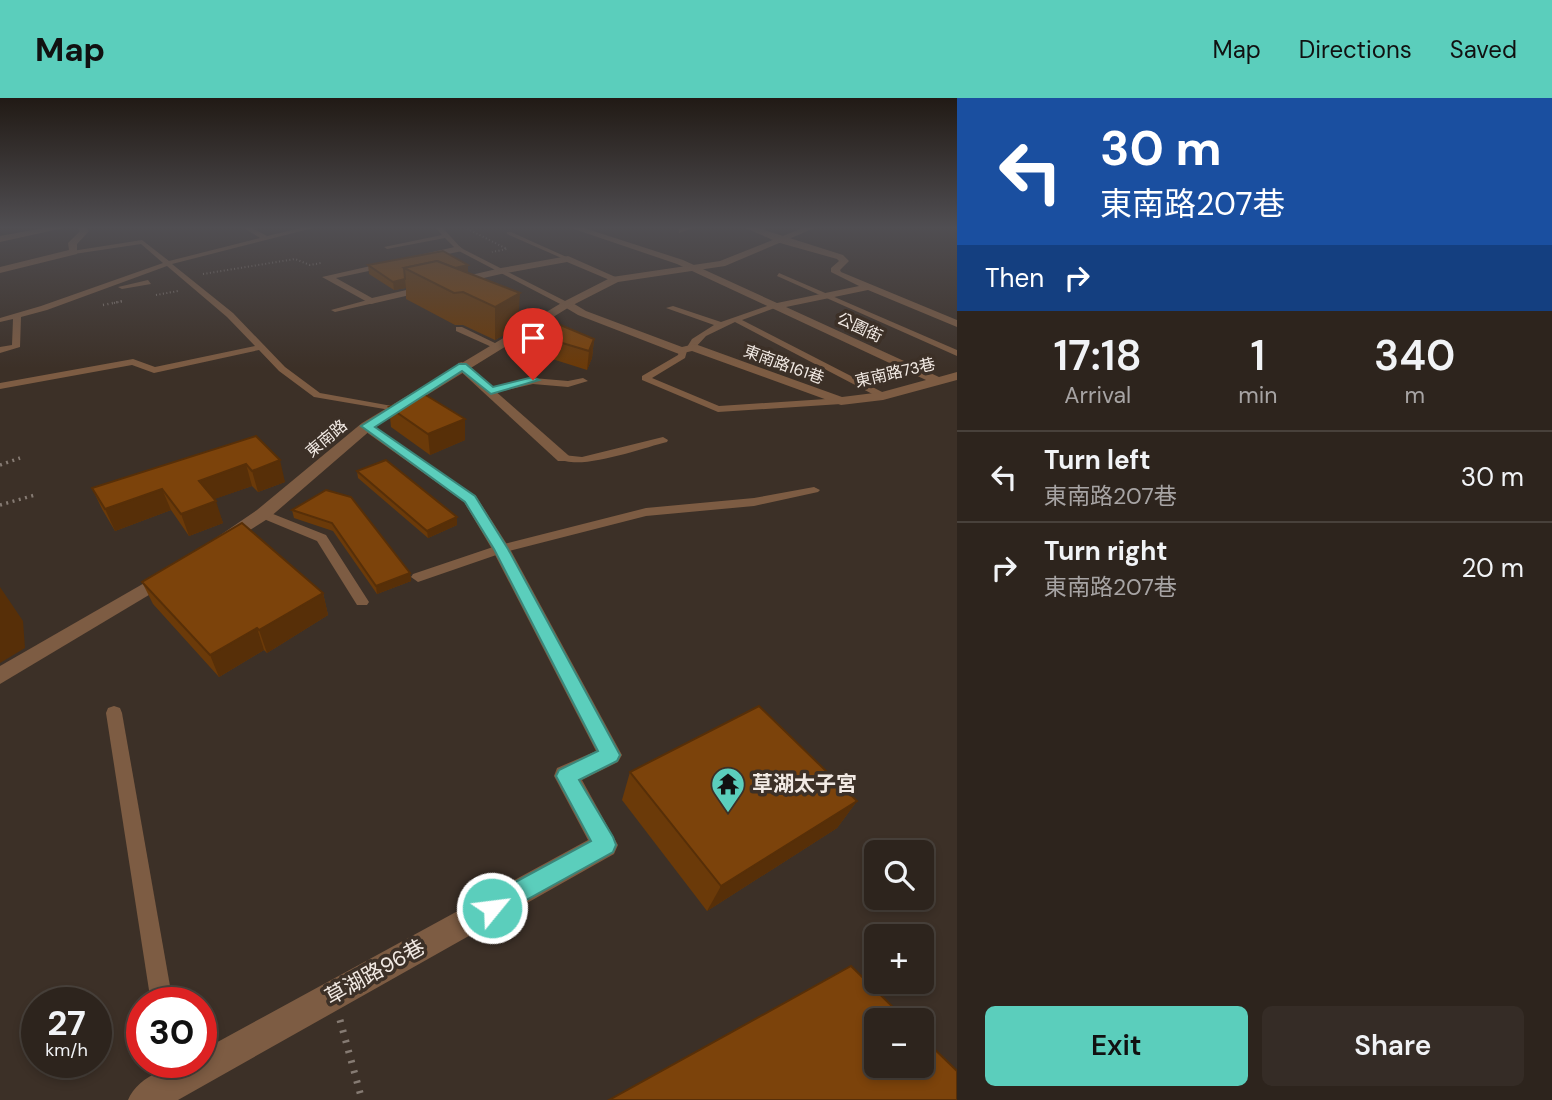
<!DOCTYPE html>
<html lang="en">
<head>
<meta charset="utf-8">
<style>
  body { margin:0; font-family:"DM Sans","Noto Sans TC",sans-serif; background:#352c26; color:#f1f3f6; height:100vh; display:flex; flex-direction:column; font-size:26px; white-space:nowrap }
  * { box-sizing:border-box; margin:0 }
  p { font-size:23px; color:#a7a4a4 }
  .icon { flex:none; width:38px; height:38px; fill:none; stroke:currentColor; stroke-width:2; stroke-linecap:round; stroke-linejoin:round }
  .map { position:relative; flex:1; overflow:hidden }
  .panel { display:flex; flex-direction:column; background:#2d241d; width:595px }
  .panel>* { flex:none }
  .top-card { background:#1a4fa0; color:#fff; overflow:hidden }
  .controls { position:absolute; left:864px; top:742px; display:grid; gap:14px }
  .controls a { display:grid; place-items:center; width:70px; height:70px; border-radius:10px; background:#2d241d; box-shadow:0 4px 10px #0003,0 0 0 2px #48413b; font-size:35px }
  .speed { position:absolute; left:21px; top:889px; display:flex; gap:14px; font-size:35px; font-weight:700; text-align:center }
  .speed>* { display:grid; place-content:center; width:91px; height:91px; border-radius:50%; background:#2d241d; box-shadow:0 4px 10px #0003,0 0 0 2px #48413b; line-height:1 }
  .speed small { font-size:18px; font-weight:400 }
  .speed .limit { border:10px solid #d22; background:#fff; color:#111 }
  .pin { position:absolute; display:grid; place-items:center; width:60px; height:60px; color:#fff; margin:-72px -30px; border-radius:50% 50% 50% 0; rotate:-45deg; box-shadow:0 0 7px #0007 }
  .pin .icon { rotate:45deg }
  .me { position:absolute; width:77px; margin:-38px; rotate:61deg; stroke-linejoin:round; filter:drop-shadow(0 0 5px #0008) }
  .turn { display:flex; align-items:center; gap:24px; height:147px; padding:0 28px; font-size:32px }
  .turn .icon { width:91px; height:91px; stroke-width:2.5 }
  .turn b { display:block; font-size:49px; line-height:60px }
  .then { display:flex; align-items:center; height:66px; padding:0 28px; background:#0003; gap:14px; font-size:26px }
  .eta { display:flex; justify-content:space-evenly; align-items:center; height:119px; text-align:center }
  .eta b { font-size:42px; font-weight:600; line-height:49px }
  .button { display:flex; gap:14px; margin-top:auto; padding:14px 28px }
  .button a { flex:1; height:80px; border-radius:10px; background:#5bcebc; color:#111; font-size:28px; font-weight:600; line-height:80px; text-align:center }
  .button a+a { background:#352c26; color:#f1f3f6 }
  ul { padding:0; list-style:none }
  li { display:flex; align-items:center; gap:21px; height:91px; padding:0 28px; border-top:2px solid #48413b }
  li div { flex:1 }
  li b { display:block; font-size:26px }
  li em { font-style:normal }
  header { display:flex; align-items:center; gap:42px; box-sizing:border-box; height:98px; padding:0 35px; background:#5bcebc; color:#111 }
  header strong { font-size:33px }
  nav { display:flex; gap:38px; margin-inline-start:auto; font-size:24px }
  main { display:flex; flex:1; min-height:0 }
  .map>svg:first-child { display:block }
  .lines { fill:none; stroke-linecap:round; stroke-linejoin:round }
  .path-far3 { stroke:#867b73; stroke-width:2; stroke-dasharray:1 2.5; stroke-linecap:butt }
  .path-far2 { stroke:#867b73; stroke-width:2.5; stroke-dasharray:1 3.5; stroke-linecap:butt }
  .path-far1 { stroke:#867b73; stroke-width:3.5; stroke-dasharray:2 4.5; stroke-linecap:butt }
  .path { stroke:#867b73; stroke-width:7; stroke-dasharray:2.5 8; stroke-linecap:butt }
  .service { fill:#7d5c43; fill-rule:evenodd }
  .minor { fill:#7d5c43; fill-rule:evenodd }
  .tertiary { fill:#7d5c43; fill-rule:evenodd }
  .wall { fill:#6b3a09 }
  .shaded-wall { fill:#572f08 }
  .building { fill:#7c430b; stroke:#572f08; stroke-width:2 }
  .route { fill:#5bcebc; stroke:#3b867a; stroke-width:2 }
  .labels { text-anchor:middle; stroke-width:7; stroke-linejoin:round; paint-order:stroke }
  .far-street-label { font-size:16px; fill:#f2eae4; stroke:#3c3027 }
  .near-poi-label { font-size:21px; font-weight:bold; fill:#f2eae4; stroke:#3c3027; text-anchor:start }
  .near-street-label { font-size:21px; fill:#f2eae4; stroke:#3c3027 }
</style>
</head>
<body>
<header>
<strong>Map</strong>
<nav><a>Map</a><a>Directions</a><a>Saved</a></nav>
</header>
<main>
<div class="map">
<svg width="957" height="1002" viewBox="0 0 957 1002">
  <rect width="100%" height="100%" fill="#3c3027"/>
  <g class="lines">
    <g class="path-far3">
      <path d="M464,129L507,151L492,154"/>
      <path d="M203,176L295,161L310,167L321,165"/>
      <path d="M156,197L178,193"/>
      <path d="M114,205L123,203"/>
    </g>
    <path class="path-far2" d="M103,207L123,203"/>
    <g class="path-far1">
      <path d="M0,367L20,360"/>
      <path d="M0,407L35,397"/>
    </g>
    <path class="path" d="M340,922L362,1002"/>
    <g class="service">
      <path d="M242,129H250L267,138L305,129H317L172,166L233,215L285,269L320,295L392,308L397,311L396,313L314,299L279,273L259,252L154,275L132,267L0,291V285L133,261L155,269L255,248L227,219L167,168L47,212L21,219L20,249L0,255V249L12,247L13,221L0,224V220L41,208L163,165L141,146L74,156L72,153L142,142L169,163L260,140Z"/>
      <path d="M435,129H442L461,150L571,206L564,208L457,152L445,140L387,151L384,149L442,137Z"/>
      <path d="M507,134H511L571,161L566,162L507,136Z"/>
      <path d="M779,175L957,252V258L777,178Z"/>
      <path d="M148,182L151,186L122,191L118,189Z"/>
      <path d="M371,201H374V205L335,214L331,212Z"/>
      <path d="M773,206L780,208L742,222L886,296V300H880L735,224L706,238L694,251H688L687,249L692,241L714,227L666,210L673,208L721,224Z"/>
      <path d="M456,229H462L501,248L494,250L456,233Z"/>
      <path d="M683,250L687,253L685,260L652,280L719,308L841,300L846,303L841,306L718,314L642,282V278L678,257L680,251Z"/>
      <path d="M533,280L568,283L583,280L588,283L568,289L533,286L490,296L485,293Z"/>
      <path d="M663,339L668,342L667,344C642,350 578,374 558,360L563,357L582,359Z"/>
      <path d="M814,389L820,392L818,394L754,408L646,418L505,454L418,484L411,479L413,476L496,448L646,410L754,400Z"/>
      <path d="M263,412L326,437L369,504L367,507H357L317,443L259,419L257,416Z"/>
      <path d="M114,608L120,610L122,615L173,905H151L106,615L108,610Z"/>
      <path d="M159,964H183L187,986L184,995L175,998L166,995Z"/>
    </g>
    <g class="minor">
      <path d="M49,129H68L0,144V138Z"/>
      <path d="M76,129H85L89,133L77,146V156L0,175V169L69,152L68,145L80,133Z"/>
      <path d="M568,129H581L683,162L777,205L859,188L831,174V170L839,163L837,161L780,145L743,129H755L843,157L849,163L840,172L841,174L957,222V229L868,192L786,209L939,279L957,274V282L883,302L841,307L692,253L679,256L578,217L563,208V204H571L586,213L682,249L695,246L842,299L882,294L926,282L677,166Z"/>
      <path d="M684,129H696L679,135V131Z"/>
      <path d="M459,148L463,151L462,153L336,180L372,200L501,170L568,158L620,181L612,183L567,164L501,176L371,206L322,179Z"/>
      <path d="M462,264L568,357L571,360L568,363H558L458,271V265Z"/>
      <path d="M367,324L476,398L510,451L622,657L618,664L582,682L618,747L614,756L178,1002H128C138,977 176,964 201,964V953L588,742L554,678L557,670L596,653L492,451L464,404L362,331L360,328Z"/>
    </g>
    <g class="tertiary">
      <path d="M805,129H817L725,168L618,184L571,208L372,331L269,420L228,446L222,448L213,442L257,412L362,325L563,204L612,179L720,163Z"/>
      <path d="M167,472L174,474L176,478L174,482L0,586V568Z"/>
    </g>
  </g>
  <g class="wall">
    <path d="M368,167H468V175L518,226L594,241L592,260L587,272L511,248L512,232L495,242L463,227H455L406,201V190L394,192L369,176Z"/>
    <path d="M389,309L465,342L430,357L391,329Z"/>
    <path d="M256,338L285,384L258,394L252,388L214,401L223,425L189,438L171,412L115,433L102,411L92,390Z"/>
    <path d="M357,373L457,427L428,440L358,380Z"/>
    <path d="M326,392L410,475L411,483L377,496L333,433L294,420L292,412Z"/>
    <path d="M142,484L323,495L328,517L267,555L264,552L219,579L153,506Z"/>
    <path d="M630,674L857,703L837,730L707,813L622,702Z"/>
  </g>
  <g class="shaded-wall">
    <path d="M468,167V175L420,178Z"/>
    <path d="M405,181L406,190L394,192L393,184Z"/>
    <path d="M520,195L518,228L512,230V232L495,242V209Z"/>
    <path d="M594,241L592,260L587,272L589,253Z"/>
    <path d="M465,321V342L430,357L428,336Z"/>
    <path d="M280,362L285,384L258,394L252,373Z"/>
    <path d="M246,366L252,388L206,404L199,383Z"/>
    <path d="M162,391L171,412L115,433L105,411Z"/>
    <path d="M216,403L223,425L189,438L181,416Z"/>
    <path d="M457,419V427L428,440L427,433Z"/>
    <path d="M410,475L411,483L377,496L376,488Z"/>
    <path d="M0,489L23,523L25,550L0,565Z"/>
    <path d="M323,495L328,517L267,555L259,532Z"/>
    <path d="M257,530L264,552L219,579L210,557Z"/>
    <path d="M857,703L837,730L707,813L721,788Z"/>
  </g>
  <g class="building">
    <path d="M443,153L468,167L455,170L437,163L404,170L405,181L393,184L368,167Z"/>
    <path d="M437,163L520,195L495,209L463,194L454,195L404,170Z"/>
    <path d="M534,216L594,241L589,253L512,230Z"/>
    <path d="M424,296L465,321L428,336L389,309Z"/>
    <path d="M256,338L280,362L252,373L246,366L199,383L216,403L181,416L162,391L105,411L92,390Z"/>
    <path d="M386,362L457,419L427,433L357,373Z"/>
    <path d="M326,392L351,399L410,475L376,488L332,425L292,412Z"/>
    <path d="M242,425L323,495L259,532L257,530L210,557L142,484Z"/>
    <path d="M759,608L857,703L721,788L630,674Z"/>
    <path d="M851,868L906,922H877V968H922V939L957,973V1002H609Z"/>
  </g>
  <linearGradient id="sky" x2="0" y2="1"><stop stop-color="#211a15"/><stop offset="0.48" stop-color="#504e52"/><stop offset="1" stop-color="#504e52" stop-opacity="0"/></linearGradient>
  <rect width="957" height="270" fill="url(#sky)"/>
  <path class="route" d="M459,266H466L493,289L533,279L539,282L491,296L462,273L375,329L475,398L508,451L620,657L617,663L579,682L613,739L616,747L613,754L492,821L484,818L480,810L484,801L591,743L556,678L559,672L598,653L494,451L465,404L361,328Z"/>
  <defs>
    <g id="temple-pin" transform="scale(1.75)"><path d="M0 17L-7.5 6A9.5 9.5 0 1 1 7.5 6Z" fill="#5bcebc" stroke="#3c3027"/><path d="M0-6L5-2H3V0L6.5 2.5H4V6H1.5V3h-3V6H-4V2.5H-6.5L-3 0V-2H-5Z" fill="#111"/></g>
  </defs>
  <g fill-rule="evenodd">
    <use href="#temple-pin" x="728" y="686"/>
  </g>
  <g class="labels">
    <g class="far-street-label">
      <text transform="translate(860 229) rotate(25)" y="6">公園街</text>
      <text transform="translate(784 266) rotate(20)" y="6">東南路161巷</text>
      <text transform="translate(895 274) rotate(-13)" y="6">東南路73巷</text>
      <text transform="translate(326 340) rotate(-40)" y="6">東南路</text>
    </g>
    <g class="near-poi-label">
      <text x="752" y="693">草湖太子宮</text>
    </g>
    <g class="near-street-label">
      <text transform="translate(375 874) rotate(-29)" y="7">草湖路96巷</text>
    </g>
  </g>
</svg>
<div class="controls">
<a><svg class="icon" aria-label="search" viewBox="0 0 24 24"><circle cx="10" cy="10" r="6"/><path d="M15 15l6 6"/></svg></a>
<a>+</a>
<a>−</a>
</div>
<div class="speed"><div>27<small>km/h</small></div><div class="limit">30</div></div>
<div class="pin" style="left:533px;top:282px;background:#d93025"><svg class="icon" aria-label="arrive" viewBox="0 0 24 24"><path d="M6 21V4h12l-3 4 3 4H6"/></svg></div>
<svg class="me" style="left:492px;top:810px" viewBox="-20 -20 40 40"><circle r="17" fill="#5bcebc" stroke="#fff" stroke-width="3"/><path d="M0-11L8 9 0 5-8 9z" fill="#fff"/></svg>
</div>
<section class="panel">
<div class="top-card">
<div class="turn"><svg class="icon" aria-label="left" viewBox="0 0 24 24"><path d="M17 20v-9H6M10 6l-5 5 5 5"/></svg><div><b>30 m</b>東南路207巷</div></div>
<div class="then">Then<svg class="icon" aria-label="right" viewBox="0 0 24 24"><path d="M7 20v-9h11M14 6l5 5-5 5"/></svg></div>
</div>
<div class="eta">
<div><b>17:18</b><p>Arrival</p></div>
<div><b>1</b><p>min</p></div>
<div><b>340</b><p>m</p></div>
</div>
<ul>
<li><svg class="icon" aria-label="left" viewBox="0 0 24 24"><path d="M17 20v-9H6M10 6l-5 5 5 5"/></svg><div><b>Turn left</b><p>東南路207巷</p></div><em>30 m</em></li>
<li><svg class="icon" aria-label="right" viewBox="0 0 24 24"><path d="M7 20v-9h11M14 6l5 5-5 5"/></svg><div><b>Turn right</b><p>東南路207巷</p></div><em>20 m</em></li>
</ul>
<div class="button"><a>Exit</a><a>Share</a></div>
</section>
</main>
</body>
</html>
